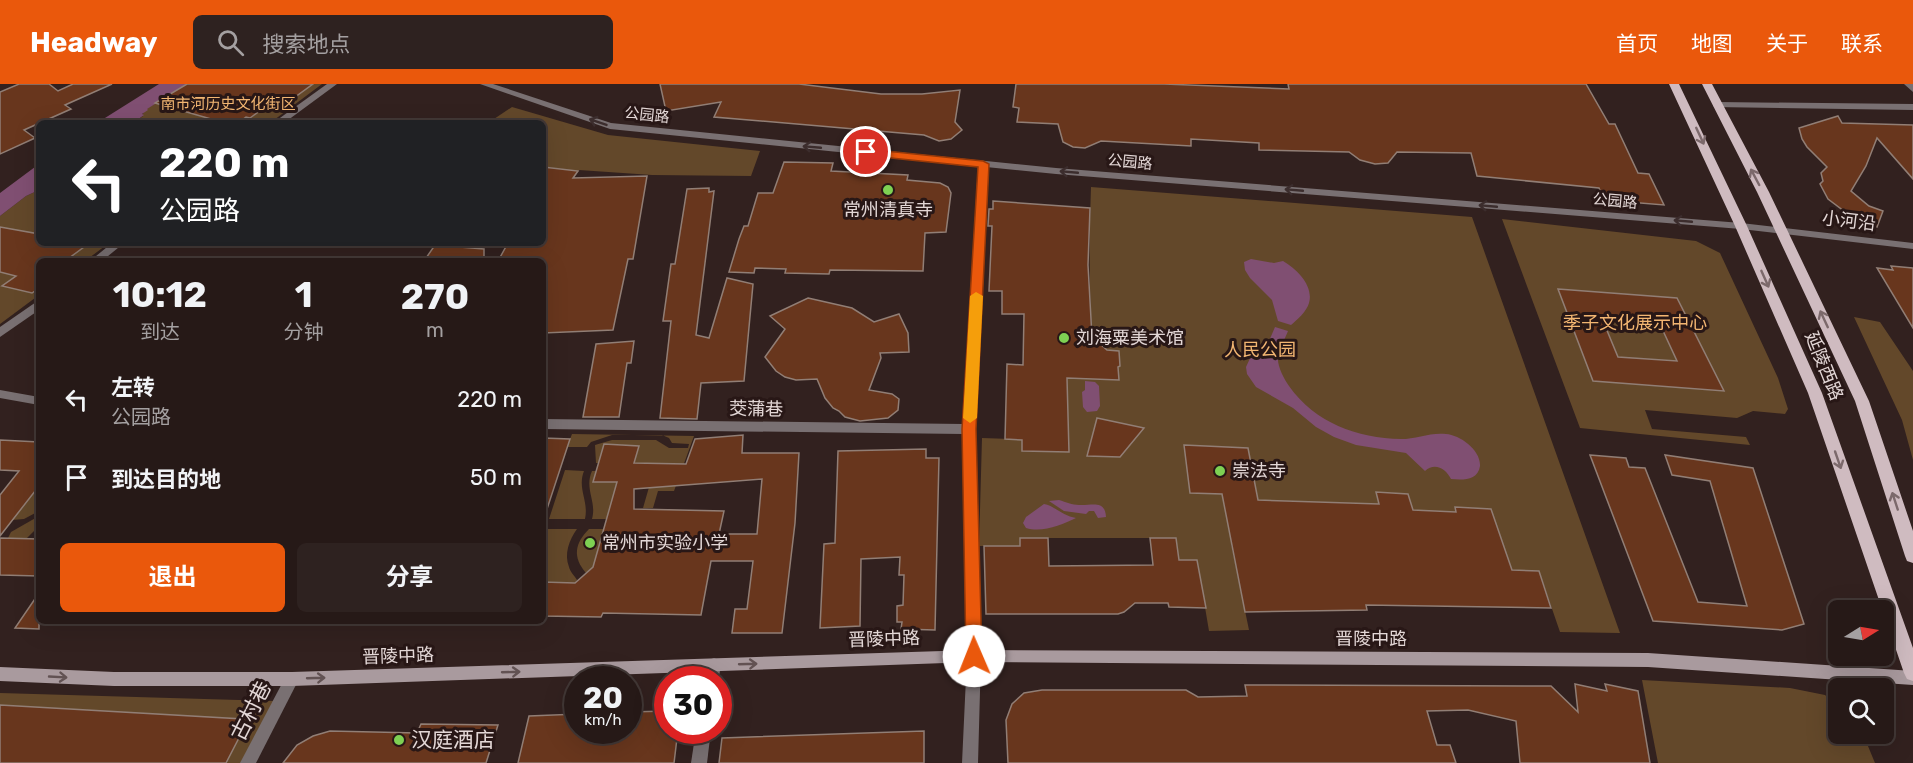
<!DOCTYPE html>
<html lang="zh">
<head>
<meta charset="utf-8">
<style>
  body { margin:0; font-family:Rubik,"Noto Sans SC",sans-serif; background:#2e2220; color:#f1f3f6; height:100vh; display:flex; flex-direction:column; font-size:22px; white-space:nowrap }
  * { box-sizing:border-box; margin:0 }
  p { font-size:20px; color:#a4a0a1 }
  .icon { flex:none; width:33px; height:33px; fill:none; stroke:currentColor; stroke-width:2; stroke-linecap:round; stroke-linejoin:round }
  .map { position:relative; flex:1; overflow:hidden }
  .sheet { position:absolute; left:36px; top:174px; width:510px; height:366px; display:flex; flex-direction:column; background:#261917; border-radius:9px; box-shadow:0 6px 24px #0002,0 0 0 2px #423836 }
  .sheet>* { flex:none }
  .banner { position:absolute; left:36px; top:36px; width:510px; height:126px; border-radius:9px; box-shadow:0 6px 24px #0002,0 0 0 2px #423836; background:#202124; color:#fff; overflow:hidden }
  .needle { width:39px; rotate:79deg }
  .buttons { position:absolute; left:1828px; top:516px; display:grid; gap:12px }
  .buttons a { display:grid; place-items:center; width:66px; height:66px; border-radius:9px; background:#261917; box-shadow:0 6px 24px #0002,0 0 0 2px #423836; font-size:30px }
  .speed { position:absolute; left:564px; top:582px; display:flex; gap:12px; font-size:30px; font-weight:700; text-align:center }
  .speed>* { display:grid; place-content:center; width:78px; height:78px; border-radius:50%; background:#261917; box-shadow:0 6px 24px #0002,0 0 0 2px #423836; line-height:1 }
  .speed small { font-size:15px; font-weight:400 }
  .speed .limit { border:9px solid #d22; background:#fff; color:#111 }
  .pin { position:absolute; display:grid; place-items:center; width:51px; height:51px; color:#fff; margin:-26px; border:3px solid #fff; border-radius:50%; box-shadow:0 2px 6px #0007 }
  .me { position:absolute; width:66px; margin:-33px; rotate:359deg; stroke-linejoin:round; filter:drop-shadow(0 0 4px #0008) }
  .turn { display:flex; align-items:center; gap:21px; height:126px; padding:0 24px; font-size:27px }
  .turn .icon { width:78px; height:78px; stroke-width:2.5 }
  .turn b { display:block; font-size:42px; line-height:51px }
  .eta { display:flex; justify-content:space-evenly; align-items:center; height:102px; text-align:center }
  .eta b { font-size:36px; font-weight:700; line-height:42px }
  .action { display:flex; gap:12px; margin-top:auto; padding:12px 24px }
  .action a { flex:1; height:69px; border-radius:9px; background:#ea580c; color:#fff; font-size:24px; font-weight:700; line-height:69px; text-align:center }
  .action a+a { background:#2e2220; color:#f1f3f6 }
  ul { padding:0; list-style:none }
  li { display:flex; align-items:center; gap:18px; height:78px; padding:0 24px }
  li div { flex:1 }
  li b { display:block; font-size:22px }
  li em { font-style:normal }
  header { display:flex; align-items:center; gap:36px; box-sizing:border-box; height:84px; padding:0 30px; background:#ea580c; color:#fff }
  header strong { font-size:28px }
  nav { display:flex; gap:33px; margin-inline-start:auto; font-size:21px }
  .search { width:420px; height:54px; background:#2e2220; display:flex; align-items:center; gap:15px; box-sizing:border-box; padding:0 21px; border-radius:9px; color:#a4a0a1; font-size:22px }
  .map>svg:first-child { display:block }
  .green { fill:#63482a }
  .water { fill:#804f72 }
  .building { fill:#68361d; stroke:#917e75; stroke-width:1.5; fill-rule:evenodd }
  .lines { fill:none; stroke-linecap:round; stroke-linejoin:round }
  .minor { fill:#797072; fill-rule:evenodd }
  .tertiary { fill:#797072; fill-rule:evenodd }
  .secondary { fill:#a99a9e; fill-rule:evenodd }
  .primary { fill:#cfbbc0; fill-rule:evenodd }
  .oneway { stroke:#3c2d2d }
  .oneway2 { stroke:#7c696b }
  .oneway3 { stroke:#625253 }
  .route { fill:#ea580c; stroke:#983908; stroke-width:1.5 }
  .slow { fill:#f59e0b }
  .poi-dot { fill:#7ed153; stroke:#281716; stroke-width:2 }
  .labels { text-anchor:middle; stroke-width:6; stroke-linejoin:round; paint-order:stroke }
  .far-park-label { font-size:15px; fill:#f3b672; stroke:#281716 }
  .far-street-label { font-size:15px; fill:#e3d7d6; stroke:#281716 }
  .poi-label { font-size:18px; fill:#e3d7d6; stroke:#281716; text-anchor:start }
  .street-label { font-size:18px; fill:#e3d7d6; stroke:#281716 }
  .park-label { font-size:18px; fill:#f3b672; stroke:#281716 }
  .near-street-label { font-size:21px; fill:#e3d7d6; stroke:#281716 }
  .near-poi-label { font-size:21px; fill:#e3d7d6; stroke:#281716; text-anchor:start }
</style>
</head>
<body>
<header>
<strong>Headway</strong>
<div class="search"><svg class="icon" aria-label="search" viewBox="0 0 24 24"><circle cx="10" cy="10" r="6"/><path d="M15 15l6 6"/></svg>搜索地点</div>
<nav><a>首页</a><a>地图</a><a>关于</a><a>联系</a></nav>
</header>
<div class="map">
<svg width="1913" height="679" viewBox="0 0 1913 679">
  <rect width="100%" height="100%" fill="#32211f"/>
  <g class="green">
    <path d="M187,0H322L270,39H133L143,32L142,31L146,25Z"/>
    <path d="M512,23L608,51L760,67L751,92L652,91L579,86L562,113L543,159V39H488Z"/>
    <path d="M1091,103L1472,133L1620,549L1560,548L1539,487L1460,485L1386,464L1374,420L1232,416L1241,459H1231L1249,546L1209,547L1197,476H1179L1176,454H1021L1020,462H979L982,354L1068,357L1067,294L1101,261L1092,253C1089,203 1089,153 1091,103Z"/>
    <path d="M39,106V159H109L85,177H39V211L0,240V132L26,112Z"/>
    <path d="M1502,135L1696,157L1720,169L1778,294L1788,325L1785,330L1753,327L1737,334L1645,326L1652,345L1746,353L1750,361L1580,344Z"/>
    <path d="M1854,233L1880,238L1913,287V376L1902,336Z"/>
    <path d="M572,350L694,352L674,407H658L653,424H643L656,379H634L639,362L605,360L599,379H596L595,361L612,356H656L669,364H688L689,360L672,359L669,354L662,351H612L591,358L587,363H567Z"/>
    <path d="M565,386L584,387C577,405 589,417 585,435H549Z"/>
    <path d="M592,387H596L593,398H617L607,435H592C597,417 584,405 592,387Z"/>
    <path d="M39,402V427L24,435L12,436Z"/>
    <path d="M39,432V442L26,455L6,458L11,448Z"/>
    <path d="M547,445H577C569,456 564,470 569,483C570,488 575,492 577,496L575,499L543,498V457Z"/>
    <path d="M589,445H604L592,488L586,489C572,473 575,459 589,445Z"/>
    <path d="M1642,596L1790,604L1825,611L1839,624V650H1863L1875,679H1658Z"/>
    <path d="M0,609L274,617L241,679H0Z"/>
  </g>
  <g class="water">
    <path d="M159,0H187L147,25L148,26L142,30L144,31L133,39H97Z"/>
    <path d="M39,80V106L26,112L0,132V109Z"/>
    <path d="M1251,175L1274,179L1283,177C1297,185 1314,202 1309,219C1307,227 1297,236 1291,241L1278,237L1272,216L1250,194L1245,186L1244,178Z"/>
    <path d="M1275,243L1288,247C1285,255 1279,265 1278,273C1277,282 1284,295 1289,302C1315,339 1357,354 1401,355C1416,355 1431,348 1446,350C1460,351 1481,366 1480,382C1478,397 1462,396 1451,395C1446,385 1435,378 1425,387L1406,369L1356,361L1334,353L1316,343L1293,324L1256,303L1247,290L1246,283L1252,270L1269,257Z"/>
    <path d="M1085,297L1095,298L1099,302L1100,322L1097,327L1087,328L1083,323L1082,308L1085,306Z"/>
    <path d="M1059,416C1066,418 1072,421 1079,421C1091,422 1105,415 1106,433L1098,434L1094,427H1089L1086,430L1064,427L1049,417Z"/>
    <path d="M1044,420C1053,421 1063,432 1076,434C1062,441 1042,449 1026,444L1023,439L1026,433Z"/>
  </g>
  <g class="building">
    <path d="M19,0H49L58,7L73,0H112L65,21L71,25L24,46L35,54L0,70V8Z"/>
    <path d="M187,0H313L280,24L268,21L250,34L246,33L238,39H225L155,19Z"/>
    <path d="M660,0H799L881,10H922L960,6L955,38L962,46L951,55L939,57L924,51L714,33L721,18L666,27Z"/>
    <path d="M1016,0H1164L1289,5L1288,0H1586L1609,40H1615L1638,89L1649,90L1664,121L1604,116L1599,104L1477,92L1471,69L1397,68L1388,79L1375,80L1360,76L1349,68L1259,66V59L1191,55V62L1101,57L1085,64L1073,63L1063,58L1058,40L1017,38L1019,24L1013,23Z"/>
    <path d="M1838,32L1842,39L1913,41V95L1877,54L1866,82L1851,107L1869,122L1883,127L1877,143L1852,133L1828,115L1820,100L1823,97L1821,89L1827,83L1807,63L1802,55L1799,44Z"/>
    <path d="M784,78L833,79L831,87L908,91L907,96L940,99L948,103L951,109L946,148L925,149L923,187L830,186L829,190L785,189L786,185L755,184L754,189L729,188L739,155L744,142H748L758,109H773Z"/>
    <path d="M543,83L578,87L573,94L647,92L633,175H628L613,246L543,249V177H498L508,159H543Z"/>
    <path d="M709,104V108L714,107L696,251L709,254L727,194L753,200L744,297L701,299L697,335L660,334L671,237H663L671,180H675L687,105Z"/>
    <path d="M993,117L1090,124L1088,181L1092,253L1107,266L1119,267L1120,282L1118,283L1119,296L1067,294L1069,368L1022,367V356L1005,355L1007,280L1023,281L1024,230H1002V207H989L992,142H988L989,125H993Z"/>
    <path d="M0,143L39,150V159H71L84,163L65,177H39V204L32,209L2,202L16,192L0,188Z"/>
    <path d="M435,161L484,165V177H424Z"/>
    <path d="M1891,182L1913,184V244L1877,184L1893,186Z"/>
    <path d="M1558,205L1677,214L1724,307L1593,297ZM1601,232L1658,236L1677,277L1618,273Z"/>
    <path d="M808,214L852,224L874,238L899,230L908,249L909,268L880,269L881,274L869,306L892,310L899,315L898,326L888,334L860,337L845,333L839,327L833,324L825,314L817,295L796,296L785,293L776,287L765,273L785,245L770,232Z"/>
    <path d="M634,257L631,279H627L619,333H583L596,260Z"/>
    <path d="M1097,334L1144,344L1120,373L1087,372Z"/>
    <path d="M743,351L742,369H799L795,439L782,549H732L735,525H747L753,477H711L701,531L603,529L601,533L543,532V498L575,499L593,483L617,398H593L604,360L639,362L634,379L686,380L695,355ZM762,395L757,450H719L724,427L634,425V405Z"/>
    <path d="M543,354L570,355L546,428H543Z"/>
    <path d="M0,356L39,358V402L0,452V411L19,387L0,386Z"/>
    <path d="M1184,361L1248,364L1258,416L1379,420L1376,408L1408,410L1413,426L1456,428L1455,423L1491,425L1512,486L1539,487L1551,524L1366,521L1367,526L1245,528L1222,410L1190,409Z"/>
    <path d="M926,365V374H939L935,546L901,545L902,538H897V522L903,521L904,491H899L900,473L861,475L860,542L820,544L824,460L835,459L838,367Z"/>
    <path d="M1590,371L1626,374L1629,383L1645,384L1698,518L1747,522L1710,397L1672,391L1665,371L1753,384L1804,540L1782,546L1653,537Z"/>
    <path d="M0,454L39,455V492L0,491Z"/>
    <path d="M1020,454H1048L1049,482L1153,481L1150,454H1176L1179,476H1197L1206,524L1169,523L1168,519H1135L1124,528L1118,530H986L984,462H1020Z"/>
    <path d="M39,509V545L15,544Z"/>
    <path d="M1575,600L1607,607L1605,600L1638,607L1650,679H1520L1516,637L1468,626L1427,627L1437,661H1450L1456,679H1008L1006,636L1012,620L1024,609L1042,606H1186L1198,613L1247,612L1245,601L1551,602L1578,628Z"/>
    <path d="M0,621L243,635L236,648H242L226,679H0Z"/>
    <path d="M668,627V646H678L674,679H518L529,632L578,630V646H628V628Z"/>
    <path d="M421,640L498,641L486,679H283L297,661L313,652L330,647L417,649Z"/>
    <path d="M924,647V679H719L722,654Z"/>
  </g>
  <g class="lines">
    <g class="minor">
      <path d="M327,0H337L284,39H273Z"/>
      <path d="M1904,0H1913V8Z"/>
      <path d="M1717,18L1913,20V26L1714,23L1713,21Z"/>
      <path d="M983,77L988,80L975,345L981,572L978,679H962L967,572L963,350L543,345V335L963,340L978,80Z"/>
      <path d="M112,159H124L102,177H90Z"/>
      <path d="M39,216V226L0,253V243Z"/>
      <path d="M0,306L39,313V321L0,314Z"/>
      <path d="M714,574L719,576L721,581L718,598V596H705L709,576Z"/>
      <path d="M292,588L297,590L299,595L256,679H240L287,590Z"/>
      <path d="M696,646H711L707,679H691Z"/>
    </g>
    <path class="tertiary" d="M480,0H493L611,39L1056,84L1741,139L1913,159V165L1741,145L1056,90L610,45Z"/>
    <path class="secondary" d="M974,566L1648,569L1913,587V601L1648,583L974,578L292,602H114L0,597V583L114,588H292Z"/>
    <g class="primary">
      <path d="M1669,0H1679L1747,142L1822,309L1913,564V597L1907,595L1904,589L1808,309L1735,142Z"/>
      <path d="M1702,0H1712L1769,108L1869,317L1913,447V479L1907,477L1905,472L1855,317L1757,108Z"/>
    </g>
  </g>
  <defs><path id="oneway-shaft" d="M-6 0H5M1.5-3L5.5 0L1.5 3" fill="none" stroke-width="1.6" stroke-linecap="round" stroke-linejoin="round" transform="scale(1.5)"/></defs>
  <g class="oneway">
    <use href="#oneway-shaft" transform="translate(598 38) rotate(-161)"/>
    <use href="#oneway-shaft" transform="translate(812 63) rotate(-175)"/>
    <use href="#oneway-shaft" transform="translate(1069 88) rotate(-175)"/>
    <use href="#oneway-shaft" transform="translate(1294 106) rotate(-175)"/>
    <use href="#oneway-shaft" transform="translate(1488 122) rotate(-175)"/>
    <use href="#oneway-shaft" transform="translate(1683 137) rotate(-175)"/>
  </g>
  <g class="oneway2">
    <use href="#oneway-shaft" transform="translate(1700 52) rotate(65)"/>
    <use href="#oneway-shaft" transform="translate(1755 93) rotate(-118)"/>
    <use href="#oneway-shaft" transform="translate(1765 195) rotate(66)"/>
    <use href="#oneway-shaft" transform="translate(1824 235) rotate(-115)"/>
    <use href="#oneway-shaft" transform="translate(1838 376) rotate(71)"/>
    <use href="#oneway-shaft" transform="translate(1895 417) rotate(-108)"/>
  </g>
  <g class="oneway3">
    <use href="#oneway-shaft" transform="translate(748 580) rotate(-2)"/>
    <use href="#oneway-shaft" transform="translate(511 588) rotate(-2)"/>
    <use href="#oneway-shaft" transform="translate(58 593) rotate(3)"/>
    <use href="#oneway-shaft" transform="translate(316 594) rotate(-2)"/>
  </g>
  <path class="route" d="M866,65L983,77L989,80L976,345L982,572L980,577L974,579L968,577L966,572L962,345L978,83L862,71L860,68Z"/>
  <path class="slow" d="M976,208L983,212L977,334L970,339L963,334L970,212Z"/>
  <g class="poi-dot">
    <circle cx="888" cy="106" r="6"/>
    <circle cx="1064" cy="254" r="6"/>
    <circle cx="1220" cy="387" r="6"/>
    <circle cx="590" cy="459" r="6"/>
    <circle cx="399" cy="656" r="6"/>
  </g>
  <g class="labels">
    <g class="far-park-label">
      <text x="228" y="25">南市河历史文化街区</text>
    </g>
    <g class="far-street-label">
      <text transform="translate(647 31) rotate(6)" y="5">公园路</text>
      <text transform="translate(1130 78) rotate(5)" y="5">公园路</text>
      <text transform="translate(1615 117) rotate(5)" y="5">公园路</text>
    </g>
    <g class="poi-label">
      <text x="888" y="132" text-anchor="middle">常州清真寺</text>
      <text x="1076" y="260">刘海粟美术馆</text>
      <text x="1232" y="393">崇法寺</text>
      <text x="602" y="465">常州市实验小学</text>
    </g>
    <g class="street-label">
      <text transform="translate(1849 137) rotate(7)" y="6">小河沿</text>
      <text transform="translate(1824 282) rotate(68)" y="6">延陵西路</text>
      <text transform="translate(756 325) rotate(1)" y="6">茭蒲巷</text>
      <text transform="translate(884 555) rotate(-2)" y="6">晋陵中路</text>
      <text x="1371" y="561">晋陵中路</text>
      <text transform="translate(398 572) rotate(-2)" y="6">晋陵中路</text>
    </g>
    <g class="park-label">
      <text x="1635" y="245">季子文化展示中心</text>
      <text x="1260" y="272">人民公园</text>
    </g>
    <g class="near-street-label">
      <text transform="translate(251 627) rotate(-63)" y="7">古村巷</text>
    </g>
    <g class="near-poi-label">
      <text x="411" y="663">汉庭酒店</text>
    </g>
  </g>
</svg>
<div class="buttons">
<a><svg class="needle" viewBox="-14 -14 28 28"><path d="M0-13l5 13h-10z" fill="#e53935"/><path d="M0 13l5-13h-10z" fill="#a4a0a1"/></svg></a>
<a><svg class="icon" aria-label="search" viewBox="0 0 24 24"><circle cx="10" cy="10" r="6"/><path d="M15 15l6 6"/></svg></a>
</div>
<div class="speed"><div>20<small>km/h</small></div><div class="limit">30</div></div>
<div class="pin" style="left:866px;top:68px;background:#d93025"><svg class="icon" aria-label="arrive" viewBox="0 0 24 24"><path d="M6 21V4h12l-3 4 3 4H6"/></svg></div>
<svg class="me" style="left:974px;top:572px" viewBox="-20 -20 40 40"><circle r="19" fill="#fff"/><path d="M0-13L10 11 0 6-10 11z" fill="#ea580c"/></svg>
<div class="banner">
<div class="turn"><svg class="icon" aria-label="left" viewBox="0 0 24 24"><path d="M17 20v-9H6M10 6l-5 5 5 5"/></svg><div><b>220 m</b>公园路</div></div>
</div>
<section class="sheet">
<div class="eta">
<div><b>10:12</b><p>到达</p></div>
<div><b>1</b><p>分钟</p></div>
<div><b>270</b><p>m</p></div>
</div>
<ul>
<li><svg class="icon" aria-label="left" viewBox="0 0 24 24"><path d="M17 20v-9H6M10 6l-5 5 5 5"/></svg><div><b>左转</b><p>公园路</p></div><em>220 m</em></li>
<li><svg class="icon" aria-label="arrive" viewBox="0 0 24 24"><path d="M6 21V4h12l-3 4 3 4H6"/></svg><div><b>到达目的地</b></div><em>50 m</em></li>
</ul>
<div class="action"><a>退出</a><a>分享</a></div>
</section>
</div>
</body>
</html>
